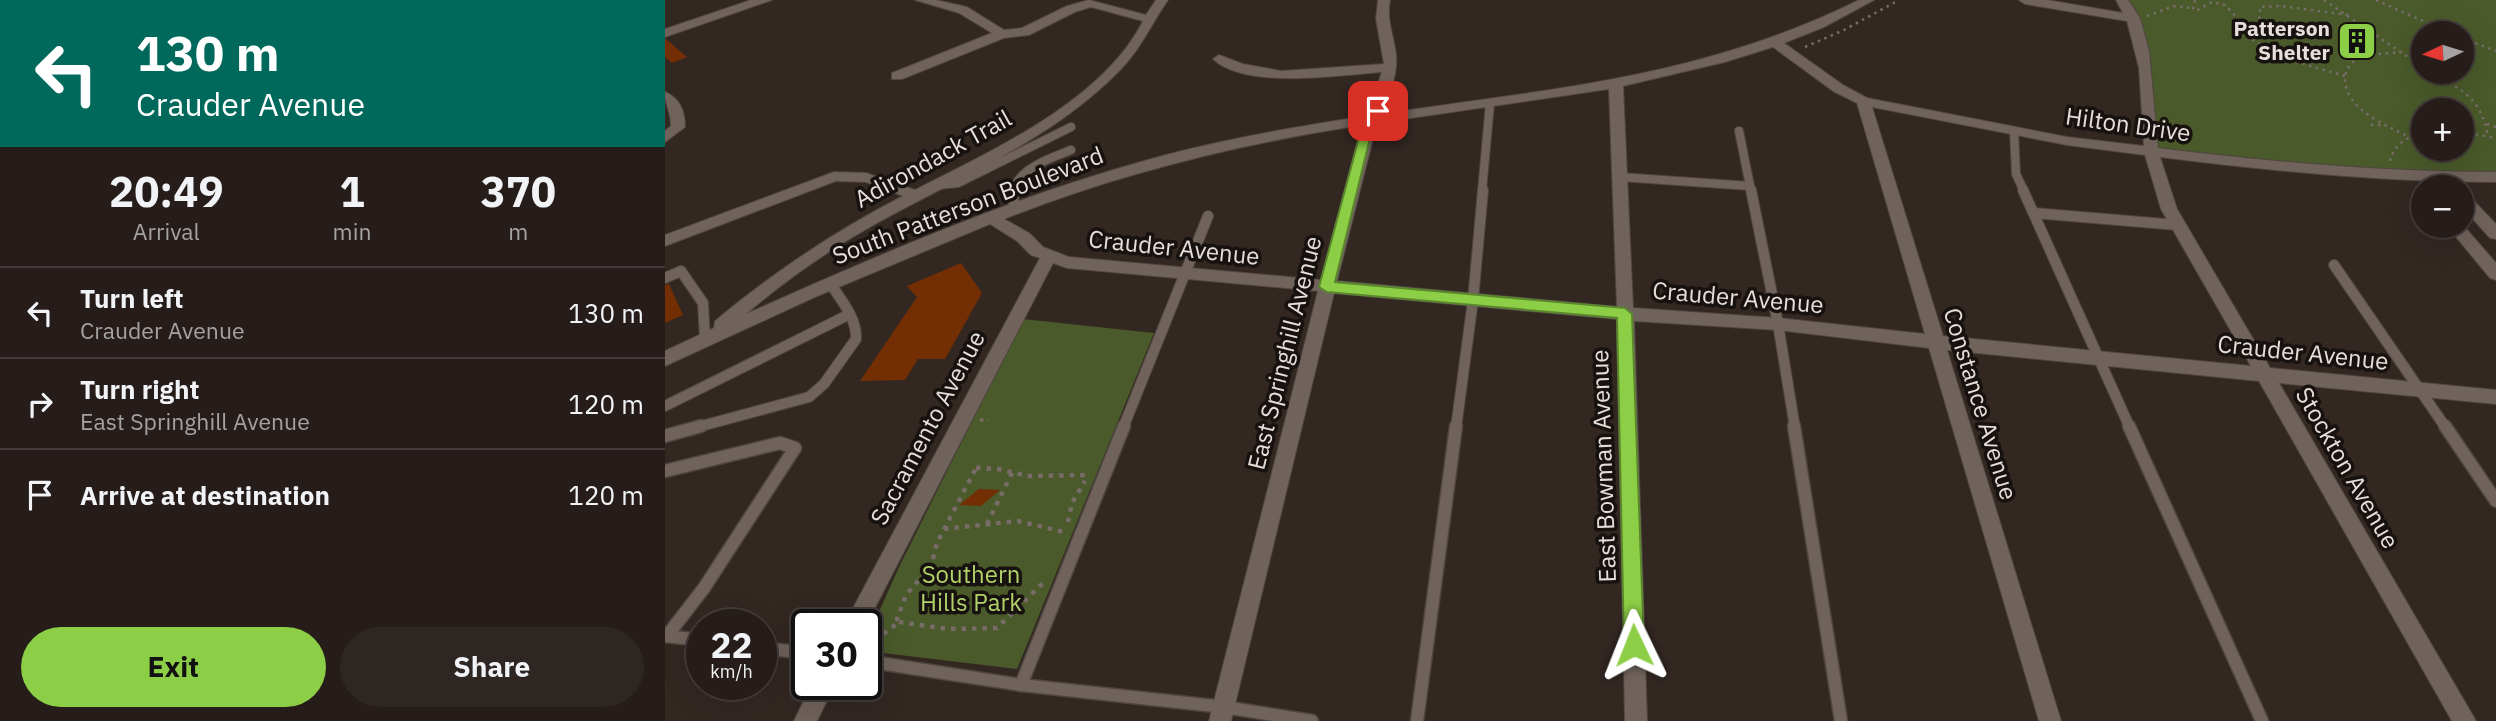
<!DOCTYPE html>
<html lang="en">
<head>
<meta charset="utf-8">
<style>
  body { margin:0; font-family:"IBM Plex Sans",sans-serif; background:#2e2623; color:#f1f3f6; height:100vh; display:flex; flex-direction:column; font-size:26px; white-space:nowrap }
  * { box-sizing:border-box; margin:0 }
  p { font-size:23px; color:#a4a2a2 }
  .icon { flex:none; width:38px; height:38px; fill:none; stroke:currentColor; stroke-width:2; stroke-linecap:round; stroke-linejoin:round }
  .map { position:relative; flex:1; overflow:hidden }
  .drawer { display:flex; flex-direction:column; background:#261d1a; width:665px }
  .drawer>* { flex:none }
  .top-card { background:#00695c; color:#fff; overflow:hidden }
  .needle { width:46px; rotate:266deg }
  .tools { position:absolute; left:1746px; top:21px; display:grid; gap:14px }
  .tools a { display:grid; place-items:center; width:63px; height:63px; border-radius:50%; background:#261d1a; box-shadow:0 7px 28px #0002,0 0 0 2px #423b39; font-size:35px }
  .speed { position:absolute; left:21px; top:609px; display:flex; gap:14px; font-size:35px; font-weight:700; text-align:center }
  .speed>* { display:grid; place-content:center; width:91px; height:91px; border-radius:50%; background:#261d1a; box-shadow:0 7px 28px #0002,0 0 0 2px #423b39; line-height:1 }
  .speed small { font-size:18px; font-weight:400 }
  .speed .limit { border:4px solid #111; border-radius:10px; background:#fff; color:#111 }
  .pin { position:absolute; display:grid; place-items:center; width:60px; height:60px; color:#fff; margin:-30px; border-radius:14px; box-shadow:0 4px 10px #0006 }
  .me { position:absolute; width:77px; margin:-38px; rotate:358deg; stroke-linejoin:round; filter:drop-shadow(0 0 5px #0008) }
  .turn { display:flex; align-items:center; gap:24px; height:147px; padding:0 21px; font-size:32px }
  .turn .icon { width:91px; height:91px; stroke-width:2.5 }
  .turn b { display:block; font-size:49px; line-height:60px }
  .eta { display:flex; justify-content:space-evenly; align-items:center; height:119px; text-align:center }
  .eta b { font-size:42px; font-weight:700; line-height:49px }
  .action { display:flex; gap:14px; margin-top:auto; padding:14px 21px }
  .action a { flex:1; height:80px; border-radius:42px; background:#8cce45; color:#111; font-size:28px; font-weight:700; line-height:80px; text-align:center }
  .action a+a { background:#2e2623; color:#f1f3f6 }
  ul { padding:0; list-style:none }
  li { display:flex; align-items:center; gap:21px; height:91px; padding:0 21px; border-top:2px solid #423b39 }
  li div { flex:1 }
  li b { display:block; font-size:26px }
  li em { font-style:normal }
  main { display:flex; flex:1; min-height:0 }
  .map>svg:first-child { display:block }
  .green { fill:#4a5a2a; fill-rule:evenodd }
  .building { fill:#732f03 }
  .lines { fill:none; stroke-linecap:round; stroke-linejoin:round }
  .lane-far2-casing { stroke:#4f4641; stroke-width:10 }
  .lane-far1-casing { stroke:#4f4641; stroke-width:12 }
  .lane-casing { stroke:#4f4641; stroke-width:15 }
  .street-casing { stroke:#4f4641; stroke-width:2 }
  .path-far2 { stroke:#776c67; stroke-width:2.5; stroke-dasharray:2.5 4.5; stroke-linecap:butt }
  .path-far1 { stroke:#776c67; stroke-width:3.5; stroke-dasharray:3.5 5; stroke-linecap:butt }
  .path { stroke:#776c67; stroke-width:4.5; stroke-dasharray:4.5 6; stroke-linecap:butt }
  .lane-far2 { stroke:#70635c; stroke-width:8 }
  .lane-far1 { stroke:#70635c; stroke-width:10 }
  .lane { stroke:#70635c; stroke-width:12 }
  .street { fill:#70635c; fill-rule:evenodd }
  .route { fill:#8cce45; stroke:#5b862d; stroke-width:2 }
  .labels { text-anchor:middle; stroke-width:7; stroke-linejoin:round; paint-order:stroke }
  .far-poi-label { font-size:21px; font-weight:bold; fill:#e6deda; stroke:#17110f; text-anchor:end }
  .street-label { font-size:24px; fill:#e6deda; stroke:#17110f }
  .park-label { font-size:24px; fill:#b1d269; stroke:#17110f }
</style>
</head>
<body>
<main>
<section class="drawer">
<div class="top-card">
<div class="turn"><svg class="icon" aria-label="left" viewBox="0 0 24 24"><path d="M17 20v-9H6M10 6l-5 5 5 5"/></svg><div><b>130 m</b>Crauder Avenue</div></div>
</div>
<div class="eta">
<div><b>20:49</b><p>Arrival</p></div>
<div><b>1</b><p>min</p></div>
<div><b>370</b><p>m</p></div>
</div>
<ul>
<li><svg class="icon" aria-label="left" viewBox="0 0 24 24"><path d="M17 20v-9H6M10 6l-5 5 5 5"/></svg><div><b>Turn left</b><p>Crauder Avenue</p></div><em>130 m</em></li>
<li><svg class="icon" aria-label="right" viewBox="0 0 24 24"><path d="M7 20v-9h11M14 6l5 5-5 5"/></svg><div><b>Turn right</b><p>East Springhill Avenue</p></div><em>120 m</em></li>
<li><svg class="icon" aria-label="arrive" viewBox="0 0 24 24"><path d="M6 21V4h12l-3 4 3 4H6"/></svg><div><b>Arrive at destination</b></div><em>120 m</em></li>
</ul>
<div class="action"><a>Exit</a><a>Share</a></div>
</section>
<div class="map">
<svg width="1831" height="721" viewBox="0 0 1831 721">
  <rect width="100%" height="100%" fill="#332722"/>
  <g class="green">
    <path d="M1457,0H1831V177H1749L1487,151L1482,95ZM1759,33H1797V72H1759ZM1759,110H1797V149H1759Z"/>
    <path d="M358,319L489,333L352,669L201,651V641L234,567Z"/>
  </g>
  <g class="building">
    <path d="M0,39H1L22,57L7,63L0,57Z"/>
    <path d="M296,263L317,293L280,359H253L240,380L195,381L252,297L242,286Z"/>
    <path d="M4,284L18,315L0,323V285Z"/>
    <path d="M314,489L335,490L316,506L294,505Z"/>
  </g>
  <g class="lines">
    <g class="lane-far2-casing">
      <g id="lane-far2">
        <path d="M1074,131L1086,191"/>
        <path d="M1349,131L1351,174L1359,191"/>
        <path d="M955,177L1085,186"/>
        <path d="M273,185L293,183L406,127"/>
        <path d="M348,191C354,168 386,158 406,150"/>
        <path d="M817,191L825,103"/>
      </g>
    </g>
    <g class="lane-far1-casing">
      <g id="lane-far1">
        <path d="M348,190L349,208"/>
        <path d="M1086,190L1113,324L1130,428"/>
        <path d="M1358,190L1465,428"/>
        <path d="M1369,213L1512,225"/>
        <path d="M1669,265L1781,428"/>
        <path d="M0,278L16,271L38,303L40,339"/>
        <path d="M0,406L183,315"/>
        <path d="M29,428L144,397L159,384L191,339C192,318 176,300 165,283"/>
        <path d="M458,428L543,216"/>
        <path d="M791,428L808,300L818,190"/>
      </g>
    </g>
    <g class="lane-casing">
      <g id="lane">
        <path d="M1129,426L1176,721"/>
        <path d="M1464,426L1597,721"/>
        <path d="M1780,426L1831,501"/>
        <path d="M0,436L36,426"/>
        <path d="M0,471L115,443L130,448L39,588L2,636"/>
        <path d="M0,636L37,640"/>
        <path d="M96,648L142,653"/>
        <path d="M201,661L356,685L559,707L647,721"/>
        <path d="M356,685L459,426"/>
        <path d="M752,721L791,426"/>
      </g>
    </g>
    <g class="street-casing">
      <g id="street">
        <path d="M86,0H107L0,37V29Z"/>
        <path d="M250,0H271L302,7L339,30L357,28L402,6L424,0L481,15L491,0H503C486,24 476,49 455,70C388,139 295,177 212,223C165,249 122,279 81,314C209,257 337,201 472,163C547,141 624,128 701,116L717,72C674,75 581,90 548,59L554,55L578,64L616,71L719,64L711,19L713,0H725C721,21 729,35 731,55C733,75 724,95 716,114C885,89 1037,78 1194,0H1209L1159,27L1119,43L1178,85L1202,98L1402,137L1479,146L1474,68L1462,21L1360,4L1354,0H1382L1458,13L1451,0H1463L1475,18L1484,51L1493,148C1606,162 1718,172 1831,172V182C1718,182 1607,171 1495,157L1512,209L1605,368L1831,390V404L1614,383L1811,721H1787L1594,381L1282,350L1396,721H1374L1264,348L1113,330L969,321L982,721H960L952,319L669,293L566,721H544L653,291L402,268L388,263L201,625H179L375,258L366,255L352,241L325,224L150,297L0,366V351L49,328L50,321C109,272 170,231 238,196L201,182L171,181L0,246V235L169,172L201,173L250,190C326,151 438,101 478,21L426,7L410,12L364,35L339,38L237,79H227V73L327,33L294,13ZM1108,47L1168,91L1192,103L1260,334L1113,318L968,308L958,86L1060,62ZM944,89L952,307L672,281L712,123ZM1207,107L1402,145L1480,155L1496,209L1586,366L1278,336ZM697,125L656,280L404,257L378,247L364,233L339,219C455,173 574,144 697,125Z"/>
        <path d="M0,92C15,98 20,112 20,127L0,142V131L6,126C6,112 0,105 0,92Z"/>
        <path d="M1797,192L1802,194L1831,224V239L1825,238L1797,207Z"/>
        <path d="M1797,224L1831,263V280L1825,278L1782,226Z"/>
        <path d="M147,684H170L152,721H129Z"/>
      </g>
    </g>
    <g class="path-far2">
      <path d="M1530,0L1528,8L1531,11L1547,2L1560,5L1586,32"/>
      <path d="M1659,0L1759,68"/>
      <path d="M1711,0L1785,33"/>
      <path d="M1482,16L1509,6L1528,8"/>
      <path d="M1797,38L1831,51"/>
      <path d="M1140,47L1179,30L1234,0"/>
      <path d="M1692,48L1694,59"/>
      <path d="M1737,52C1723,54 1706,53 1693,59C1684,63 1680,71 1680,81C1683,111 1721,125 1744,137"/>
      <path d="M1766,72C1797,90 1816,98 1823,136"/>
      <path d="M1680,76L1618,58L1585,38L1586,32L1594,25L1595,7L1616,6L1684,15"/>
      <path d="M1822,124L1831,127"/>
      <path d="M1706,125H1719"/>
      <path d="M1797,132L1831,138"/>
      <path d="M1725,161C1730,143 1742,137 1759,133"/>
    </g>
    <path class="path-far1" d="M315,420H324"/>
    <g class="path">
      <path d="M311,468L333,469L363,476L423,475"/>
      <path d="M403,522L407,503L420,481"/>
      <path d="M322,524L347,473"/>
      <path d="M279,529L353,521L399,532"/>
      <path d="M234,622L283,629L332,628L380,581"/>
      <path d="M202,647L234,622L232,619L241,595L266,566L272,543L313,464"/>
    </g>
    <use href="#lane-far2" class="lane-far2"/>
    <use href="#lane-far1" class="lane-far1"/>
    <use href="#lane" class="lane"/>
    <use href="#street" class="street"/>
  </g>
  <path class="route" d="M713,108L719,111L711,121L704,142L670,282L960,308L967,314L979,645L976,652L969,655L962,652L959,645L952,318L662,292L654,287L699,119Z"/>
  <defs>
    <g id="building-square" transform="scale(2.0125)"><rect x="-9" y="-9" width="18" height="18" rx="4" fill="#8cce45" stroke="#17110f"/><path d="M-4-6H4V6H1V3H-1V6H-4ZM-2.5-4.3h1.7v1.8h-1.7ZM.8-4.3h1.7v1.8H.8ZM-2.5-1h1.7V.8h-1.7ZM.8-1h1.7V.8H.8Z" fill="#111"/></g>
  </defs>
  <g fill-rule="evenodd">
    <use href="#building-square" x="1692" y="41"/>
  </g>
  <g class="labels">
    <g class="far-poi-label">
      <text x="1665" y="36">Patterson<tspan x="1665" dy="24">Shelter</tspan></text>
    </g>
    <g class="street-label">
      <text transform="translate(1463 125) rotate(8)" y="8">Hilton Drive</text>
      <text transform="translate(268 159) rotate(-29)" y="8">Adirondack Trail</text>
      <text transform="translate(303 206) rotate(-21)" y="8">South Patterson Boulevard</text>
      <text transform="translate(509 248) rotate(6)" y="8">Crauder Avenue</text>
      <text transform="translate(1073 298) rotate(5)" y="8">Crauder Avenue</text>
      <text transform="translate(620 353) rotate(-76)" y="8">East Springhill Avenue</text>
      <text transform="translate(1638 353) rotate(6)" y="8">Crauder Avenue</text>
      <text transform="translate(1315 404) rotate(73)" y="8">Constance Avenue</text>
      <text transform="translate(263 428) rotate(-62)" y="8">Sacramento Avenue</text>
      <text transform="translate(939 466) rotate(-92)" y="8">East Bowman Avenue</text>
      <text transform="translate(1682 468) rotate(60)" y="8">Stockton Avenue</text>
    </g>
    <g class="park-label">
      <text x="306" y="583">Southern<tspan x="306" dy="28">Hills Park</tspan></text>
    </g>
  </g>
</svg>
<div class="tools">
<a><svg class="needle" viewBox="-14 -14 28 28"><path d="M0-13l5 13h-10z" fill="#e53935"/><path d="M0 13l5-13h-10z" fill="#a4a2a2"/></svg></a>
<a>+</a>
<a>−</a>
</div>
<div class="speed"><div>22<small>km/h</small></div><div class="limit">30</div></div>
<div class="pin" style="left:713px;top:111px;background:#d93025"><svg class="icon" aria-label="arrive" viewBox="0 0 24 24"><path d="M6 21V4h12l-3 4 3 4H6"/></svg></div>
<svg class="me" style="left:969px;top:645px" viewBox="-20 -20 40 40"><path d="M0-17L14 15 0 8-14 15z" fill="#8cce45" stroke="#fff" stroke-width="4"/></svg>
</div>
</main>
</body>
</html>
